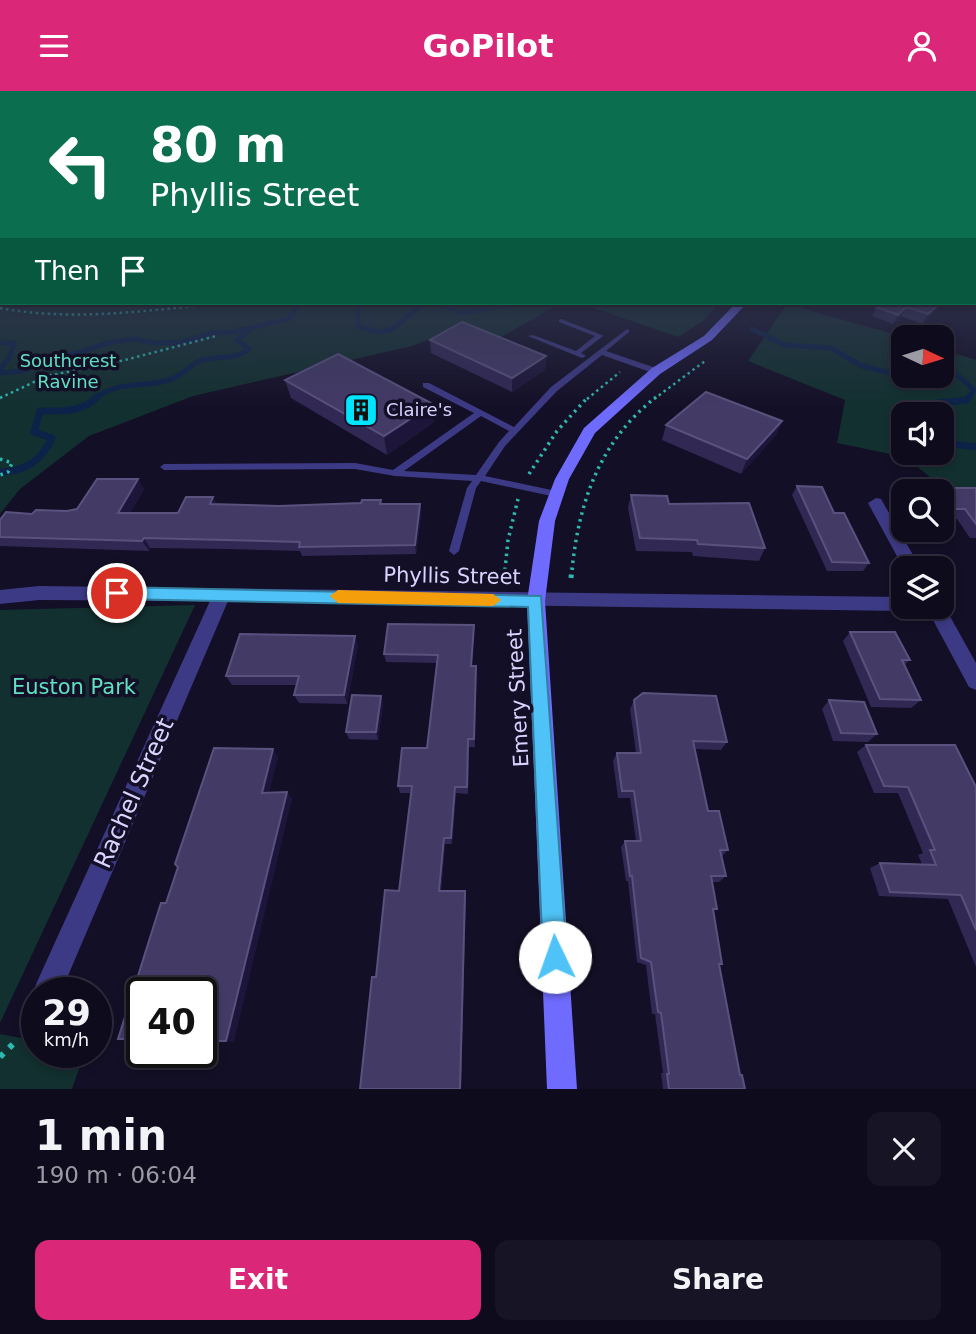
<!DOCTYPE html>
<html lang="en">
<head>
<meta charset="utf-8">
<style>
  body { margin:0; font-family:"DejaVu Sans",sans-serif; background:#171425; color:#f1f3f6; height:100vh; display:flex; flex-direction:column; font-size:26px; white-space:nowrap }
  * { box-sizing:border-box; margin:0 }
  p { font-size:23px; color:#9b9ba3 }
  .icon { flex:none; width:38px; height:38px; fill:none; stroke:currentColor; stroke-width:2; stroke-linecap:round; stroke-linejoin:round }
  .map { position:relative; height:998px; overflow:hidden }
  .sheet { display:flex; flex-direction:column; background:#0e0b1c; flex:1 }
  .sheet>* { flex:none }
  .hud { position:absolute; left:0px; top:0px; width:976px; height:214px; box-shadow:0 4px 10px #0003,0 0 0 2px #2e2b3b; background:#0b6e4f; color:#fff; overflow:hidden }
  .needle { width:46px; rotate:94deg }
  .tools { position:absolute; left:891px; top:234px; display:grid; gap:14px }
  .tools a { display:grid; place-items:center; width:63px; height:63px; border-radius:14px; background:#0e0b1c; box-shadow:0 4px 10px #0003,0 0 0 2px #2e2b3b; font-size:35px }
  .speed { position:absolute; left:21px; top:886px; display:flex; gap:14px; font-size:35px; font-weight:700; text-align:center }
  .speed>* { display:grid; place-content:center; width:91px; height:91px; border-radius:50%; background:#0e0b1c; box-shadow:0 4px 10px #0003,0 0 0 2px #2e2b3b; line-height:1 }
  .speed small { font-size:18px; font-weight:400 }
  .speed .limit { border:4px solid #111; border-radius:10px; background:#fff; color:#111 }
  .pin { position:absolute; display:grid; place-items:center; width:60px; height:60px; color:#fff; margin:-30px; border:4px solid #fff; border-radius:50%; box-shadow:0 2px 7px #0007 }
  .me { position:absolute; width:77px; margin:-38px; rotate:357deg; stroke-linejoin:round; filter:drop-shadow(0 0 5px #0008) }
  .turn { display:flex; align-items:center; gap:24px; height:147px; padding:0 35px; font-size:32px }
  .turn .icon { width:91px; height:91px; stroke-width:2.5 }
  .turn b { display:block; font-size:49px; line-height:60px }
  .then { display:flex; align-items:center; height:66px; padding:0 35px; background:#0003; gap:14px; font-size:26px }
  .round { display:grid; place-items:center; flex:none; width:74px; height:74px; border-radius:14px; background:#171425 }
  .overview { display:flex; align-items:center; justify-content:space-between; height:119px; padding:0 35px }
  h1 { font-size:42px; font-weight:800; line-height:52px }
  .action { display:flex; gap:14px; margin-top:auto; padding:14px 35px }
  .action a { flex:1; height:80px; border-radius:14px; background:#db2777; color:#fff; font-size:28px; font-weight:800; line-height:80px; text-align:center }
  .action a+a { background:#171425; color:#f1f3f6 }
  header { display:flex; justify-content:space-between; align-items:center; height:91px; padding:0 35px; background:#db2777; color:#fff; font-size:32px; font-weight:800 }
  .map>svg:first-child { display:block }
  .green { fill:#12302f; fill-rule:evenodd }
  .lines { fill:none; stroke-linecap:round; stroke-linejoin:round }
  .stream-far1 { stroke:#0c2248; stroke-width:5 }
  .stream { stroke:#0c2248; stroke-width:7 }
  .path-far3 { stroke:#2fb8b0; stroke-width:2.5; stroke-dasharray:2.5 3.5; stroke-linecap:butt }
  .path-far2 { stroke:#2fb8b0; stroke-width:3.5; stroke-dasharray:2.5 4.5; stroke-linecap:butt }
  .path-far1 { stroke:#2fb8b0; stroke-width:5; stroke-dasharray:3.5 6; stroke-linecap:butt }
  .path { stroke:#2fb8b0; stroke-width:6; stroke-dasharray:5 8; stroke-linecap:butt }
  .lane { fill:#3d3a85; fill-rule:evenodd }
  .street { fill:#3d3a85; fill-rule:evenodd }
  .secondary { fill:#6f6bff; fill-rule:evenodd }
  .wall { fill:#312854 }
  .shaded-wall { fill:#1d163a }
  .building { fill:#433a66; stroke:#5a527e; stroke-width:2 }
  .route { fill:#4fc3f7; stroke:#337fa1; stroke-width:2 }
  .slow { fill:#f59e0b }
  .labels { text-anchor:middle; stroke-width:7; stroke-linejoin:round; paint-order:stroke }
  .far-park-label { font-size:18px; fill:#5fe0c0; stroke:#130f26 }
  .far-poi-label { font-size:18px; fill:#d9d4ff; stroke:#130f26; text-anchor:start }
  .street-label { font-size:21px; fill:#d9d4ff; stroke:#130f26 }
  .park-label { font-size:21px; fill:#5fe0c0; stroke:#130f26 }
  .near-street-label { font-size:24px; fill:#d9d4ff; stroke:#130f26 }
</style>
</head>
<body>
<header><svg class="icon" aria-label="menu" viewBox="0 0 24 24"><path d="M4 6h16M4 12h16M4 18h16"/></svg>GoPilot<svg class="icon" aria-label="person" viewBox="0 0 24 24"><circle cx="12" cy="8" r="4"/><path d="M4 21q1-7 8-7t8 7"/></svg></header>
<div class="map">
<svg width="976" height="998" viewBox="0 0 976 998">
  <rect width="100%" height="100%" fill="#130f26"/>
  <g class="green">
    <path d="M0,212H561L501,246L468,234L412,255L193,305L89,345L20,398L0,423Z"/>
    <path d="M579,212H719L702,231L678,246Z"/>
    <path d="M787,213L907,247H903V285H942V258L976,269V405L939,393L905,366L837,352L845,309L748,270ZM903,324H942V362H903Z"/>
    <path d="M195,514L0,932V519Z"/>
    <path d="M0,943L37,950V961H85L72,998H0Z"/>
  </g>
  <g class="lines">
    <g class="stream-far1">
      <path d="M358,212V235L378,241L393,238L421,214L438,213L462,222L518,212"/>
      <path d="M752,238L785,254L831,257L862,275L886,281H903"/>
      <path d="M0,252H14L10,265L0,278"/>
      <path d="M942,277L954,281L974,299L968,308"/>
      <path d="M0,282L21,280L107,252L133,248L154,252L183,251L211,242L233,241L288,228L299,212"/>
      <path d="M95,308C116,289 144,297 169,289C182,285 189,274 202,269C219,264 234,270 249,258L237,249L250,238"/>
    </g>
    <g class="stream">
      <path d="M918,324L921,314L967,309L969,306"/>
      <path d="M942,349L945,352L976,356"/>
      <path d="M0,381C25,381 42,369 52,347L34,341L40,320C61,320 81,322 97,306"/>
    </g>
    <g class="path-far3">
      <path d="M0,217C75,231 150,219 225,212"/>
      <path d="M0,307L47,285L125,269L216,245"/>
      <path d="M587,308L620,281"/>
      <path d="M654,308L705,270"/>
    </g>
    <g class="path-far2">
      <path d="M0,368L12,372L8,381L0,384"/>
      <path d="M529,383L557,340L588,306"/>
      <path d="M505,479L508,449L518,408"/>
      <path d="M572,479C579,410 600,350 656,306"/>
    </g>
    <g class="path-far1">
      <path d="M571,487L572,477"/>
      <path d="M503,492L505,477"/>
    </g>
    <path class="path" d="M0,966L15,951"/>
    <g class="lane">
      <path d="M561,228L602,244L603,245L581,262L586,265L582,267L528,245L533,244L576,260L595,245L559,231V229Z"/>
      <path d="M627,238L629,239V241L606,260L659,278V282H653L602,264L557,300L505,355L485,385L556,400L561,403L559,405L556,406L481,390L476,397L459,460L454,464L449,460L467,397L472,390L395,385L355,378L164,379L160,376L164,373L355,372L393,379L474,322L423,296V292H429L514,336L551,296ZM481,325L509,340L499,351L476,384L404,380Z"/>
    </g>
    <g class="street">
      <rect x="975" y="203" width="1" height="7"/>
      <path d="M876,407L881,408L921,478H904L868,412Z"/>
      <path d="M39,495L903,506V516H910L903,520L228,510L61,901H37V909L33,901L37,891L210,510L39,509L0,513V499Z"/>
      <path d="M942,511L976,572V599L969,596L926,516H942Z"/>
      <path d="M37,910V945L33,947L23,943L19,933L27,914Z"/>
    </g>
    <path class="secondary" d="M736,212H747L712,249L660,283L595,342L569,388L555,430L545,510L577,998H547L527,510L539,430L555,388L584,337L652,277L704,245Z"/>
  </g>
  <g class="wall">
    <path d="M882,212H941L938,217L922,233L901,225L893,233L872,225L876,216Z"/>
    <path d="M430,249L546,265L545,279L512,301L431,262Z"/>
    <path d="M285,289L433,313L434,331L387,364L291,307Z"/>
    <path d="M782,330L776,344L741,383L662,349L666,334Z"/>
    <path d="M797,395L869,472L863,480H827L792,404Z"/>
    <path d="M931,397H976V447H970L957,428H942V401H928Z"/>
    <path d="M144,398L130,422H178L213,406L217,414L279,415L382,413H420L421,423L416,463L302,465L300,460L227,458L150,457L149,460L0,455V429L32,423L67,420Z"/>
    <path d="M631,404L669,413L765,457L759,470L693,465L692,461L636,460L628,417Z"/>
    <path d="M474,534L472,575L475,656H469L468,703L456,702L452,753H445L441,800L466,805L461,998H360L376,886L399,800L411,702H400L398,695L427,657L437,572L386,571L384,563Z"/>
    <path d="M850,541L910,569L904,574L921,609L911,617L871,616L843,550Z"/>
    <path d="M358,554L347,613L299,612L294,604L297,594H232L226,585Z"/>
    <path d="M381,605L383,613L378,649L349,648L346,641Z"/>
    <path d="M634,609L727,651L721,659L694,658L708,720L728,759L722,765L726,785L719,791H712L717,818L713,820L722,873L719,874L740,984L745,998H663L661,982H663L655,923H652L646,874L637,871L628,790H626L621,756L625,750H636L630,707H618L613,670L617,662H636L630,618Z"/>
    <path d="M829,609L877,643L868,651L833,650L822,618Z"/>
    <path d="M866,654L976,696V876L948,808L879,805L870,777L880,772L922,773L918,764L923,762L898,702H874L857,661Z"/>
  </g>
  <g class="shaded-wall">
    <path d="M940,212H941L938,217L922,233L928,223Z"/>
    <path d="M906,216L901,225L893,233L898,224Z"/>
    <path d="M546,265L545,279L512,301V287Z"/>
    <path d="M433,313L434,331L387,364L384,345Z"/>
    <path d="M782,330L776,344L741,383L747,368Z"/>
    <path d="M138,388L144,398L125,431L118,422Z"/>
    <path d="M213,406L218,416L210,413Z"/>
    <path d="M420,413L421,423L416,463L415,454Z"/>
    <path d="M144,447L150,457L149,460L142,450Z"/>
    <path d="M355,545L358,554L347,613L344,604Z"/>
    <path d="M381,605L383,613L378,649L376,641Z"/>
    <path d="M273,658L278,666L268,708L262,702Z"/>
    <path d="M455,696L456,702L452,753L451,747Z"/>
    <path d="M287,701L292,708L234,951L226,950Z"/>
    <path d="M444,747L445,753L440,805L439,800Z"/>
    <path d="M465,800L461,998H460Z"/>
  </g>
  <g class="building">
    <path d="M882,212H940L928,223L906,216L898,224L876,216Z"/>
    <path d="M462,231L546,265L512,287L430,249Z"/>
    <path d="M338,263L433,313L384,345L285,289Z"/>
    <path d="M706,301L782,330L747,368L666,334Z"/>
    <path d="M97,388H138L118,422H178L186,406H213L210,413L279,415L361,412L362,409H381L380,413H420L415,454L299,456L300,451L144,447L142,450L0,446V429L6,421L32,423L36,419L67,420L77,418Z"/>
    <path d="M797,395L822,396L834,422H844L869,472L832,471Z"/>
    <path d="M931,397H976V433L965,418H946L942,412V401H934Z"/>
    <path d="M631,404L667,405L669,413L749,412L765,457L698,453L697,449L640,447Z"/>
    <path d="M388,533L474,534L471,575H476L474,648H468L467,696H455L451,747H444L439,800H465L460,998H360L372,886H376L385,799L399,800L412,695H398L402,657H427L438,564L384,563Z"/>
    <path d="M850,541H895L910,569H902L921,609L880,608Z"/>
    <path d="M240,543L355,545L344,604H294L299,585H226Z"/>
    <path d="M643,602L716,605L727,651L693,650L708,720H719L728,759H720L726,785H711L717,818H713L722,873H719L740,984H742L745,998H669L667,983H669L661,922L658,921L651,871L641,867L632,785H630L625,750H641L634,700H622L617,662H641L634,609Z"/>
    <path d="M352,604L381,605L376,641H346Z"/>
    <path d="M829,609L864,611L877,643L841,642Z"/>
    <path d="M866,654H955L976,696V839L961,804L890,801L880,772L936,774L930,759H935L908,696L884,695Z"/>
    <path d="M214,657L273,658L262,702L287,701L226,950H201V901H142V948H118L161,812H166L178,776L175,773Z"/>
  </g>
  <linearGradient id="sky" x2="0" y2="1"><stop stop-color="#0a0815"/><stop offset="0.56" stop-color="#333752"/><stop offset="1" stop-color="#333752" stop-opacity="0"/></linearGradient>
  <rect width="976" height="317" fill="url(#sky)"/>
  <path class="route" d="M117,496L541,505L567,866L563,874L555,878L546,874L543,866L528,516L117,508L109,502Z"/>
  <path class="slow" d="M338,499L493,503L501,509L493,515L338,512L330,505Z"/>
  <defs>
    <g id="building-square" transform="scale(1.75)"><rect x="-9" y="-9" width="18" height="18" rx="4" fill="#00e5ff" stroke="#130f26"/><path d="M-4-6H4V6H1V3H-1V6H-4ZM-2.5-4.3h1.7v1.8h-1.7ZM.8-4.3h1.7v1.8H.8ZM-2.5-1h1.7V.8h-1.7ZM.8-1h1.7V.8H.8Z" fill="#111"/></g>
  </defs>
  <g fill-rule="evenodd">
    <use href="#building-square" x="361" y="319"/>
  </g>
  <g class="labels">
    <g class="far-park-label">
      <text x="68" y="276">Southcrest<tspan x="68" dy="21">Ravine</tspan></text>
    </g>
    <g class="far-poi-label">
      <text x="386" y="325">Claire's</text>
    </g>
    <g class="street-label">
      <text transform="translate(452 485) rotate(1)" y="7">Phyllis Street</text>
      <text transform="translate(518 607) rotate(-93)" y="7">Emery Street</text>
    </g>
    <g class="park-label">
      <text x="74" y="603">Euston Park</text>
    </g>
    <g class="near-street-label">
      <text transform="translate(134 702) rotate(-66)" y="8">Rachel Street</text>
    </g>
  </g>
</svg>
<div class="tools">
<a><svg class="needle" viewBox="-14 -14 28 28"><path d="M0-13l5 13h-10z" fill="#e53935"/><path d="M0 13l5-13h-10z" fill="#9b9ba3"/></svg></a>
<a><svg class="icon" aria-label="sound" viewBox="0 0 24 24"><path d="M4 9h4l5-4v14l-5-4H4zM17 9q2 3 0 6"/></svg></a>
<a><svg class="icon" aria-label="search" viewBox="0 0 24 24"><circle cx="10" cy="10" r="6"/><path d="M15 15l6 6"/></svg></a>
<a><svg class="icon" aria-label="layers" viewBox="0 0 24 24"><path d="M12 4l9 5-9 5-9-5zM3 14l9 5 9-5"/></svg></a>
</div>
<div class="speed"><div>29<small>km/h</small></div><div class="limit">40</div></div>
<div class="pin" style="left:117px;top:502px;background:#d93025"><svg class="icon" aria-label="arrive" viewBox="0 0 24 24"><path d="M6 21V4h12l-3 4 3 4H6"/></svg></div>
<svg class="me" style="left:555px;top:866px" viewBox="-20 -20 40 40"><circle r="19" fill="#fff"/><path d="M0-13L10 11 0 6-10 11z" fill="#4fc3f7"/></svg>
<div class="hud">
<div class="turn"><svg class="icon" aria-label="left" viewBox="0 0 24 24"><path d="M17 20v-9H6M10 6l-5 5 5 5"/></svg><div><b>80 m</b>Phyllis Street</div></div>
<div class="then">Then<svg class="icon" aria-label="arrive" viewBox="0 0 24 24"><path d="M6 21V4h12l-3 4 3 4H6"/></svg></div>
</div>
</div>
<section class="sheet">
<div class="overview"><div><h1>1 min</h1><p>190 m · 06:04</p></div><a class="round"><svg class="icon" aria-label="close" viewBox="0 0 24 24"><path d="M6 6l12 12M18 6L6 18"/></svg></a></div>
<div class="action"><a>Exit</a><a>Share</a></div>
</section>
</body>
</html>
